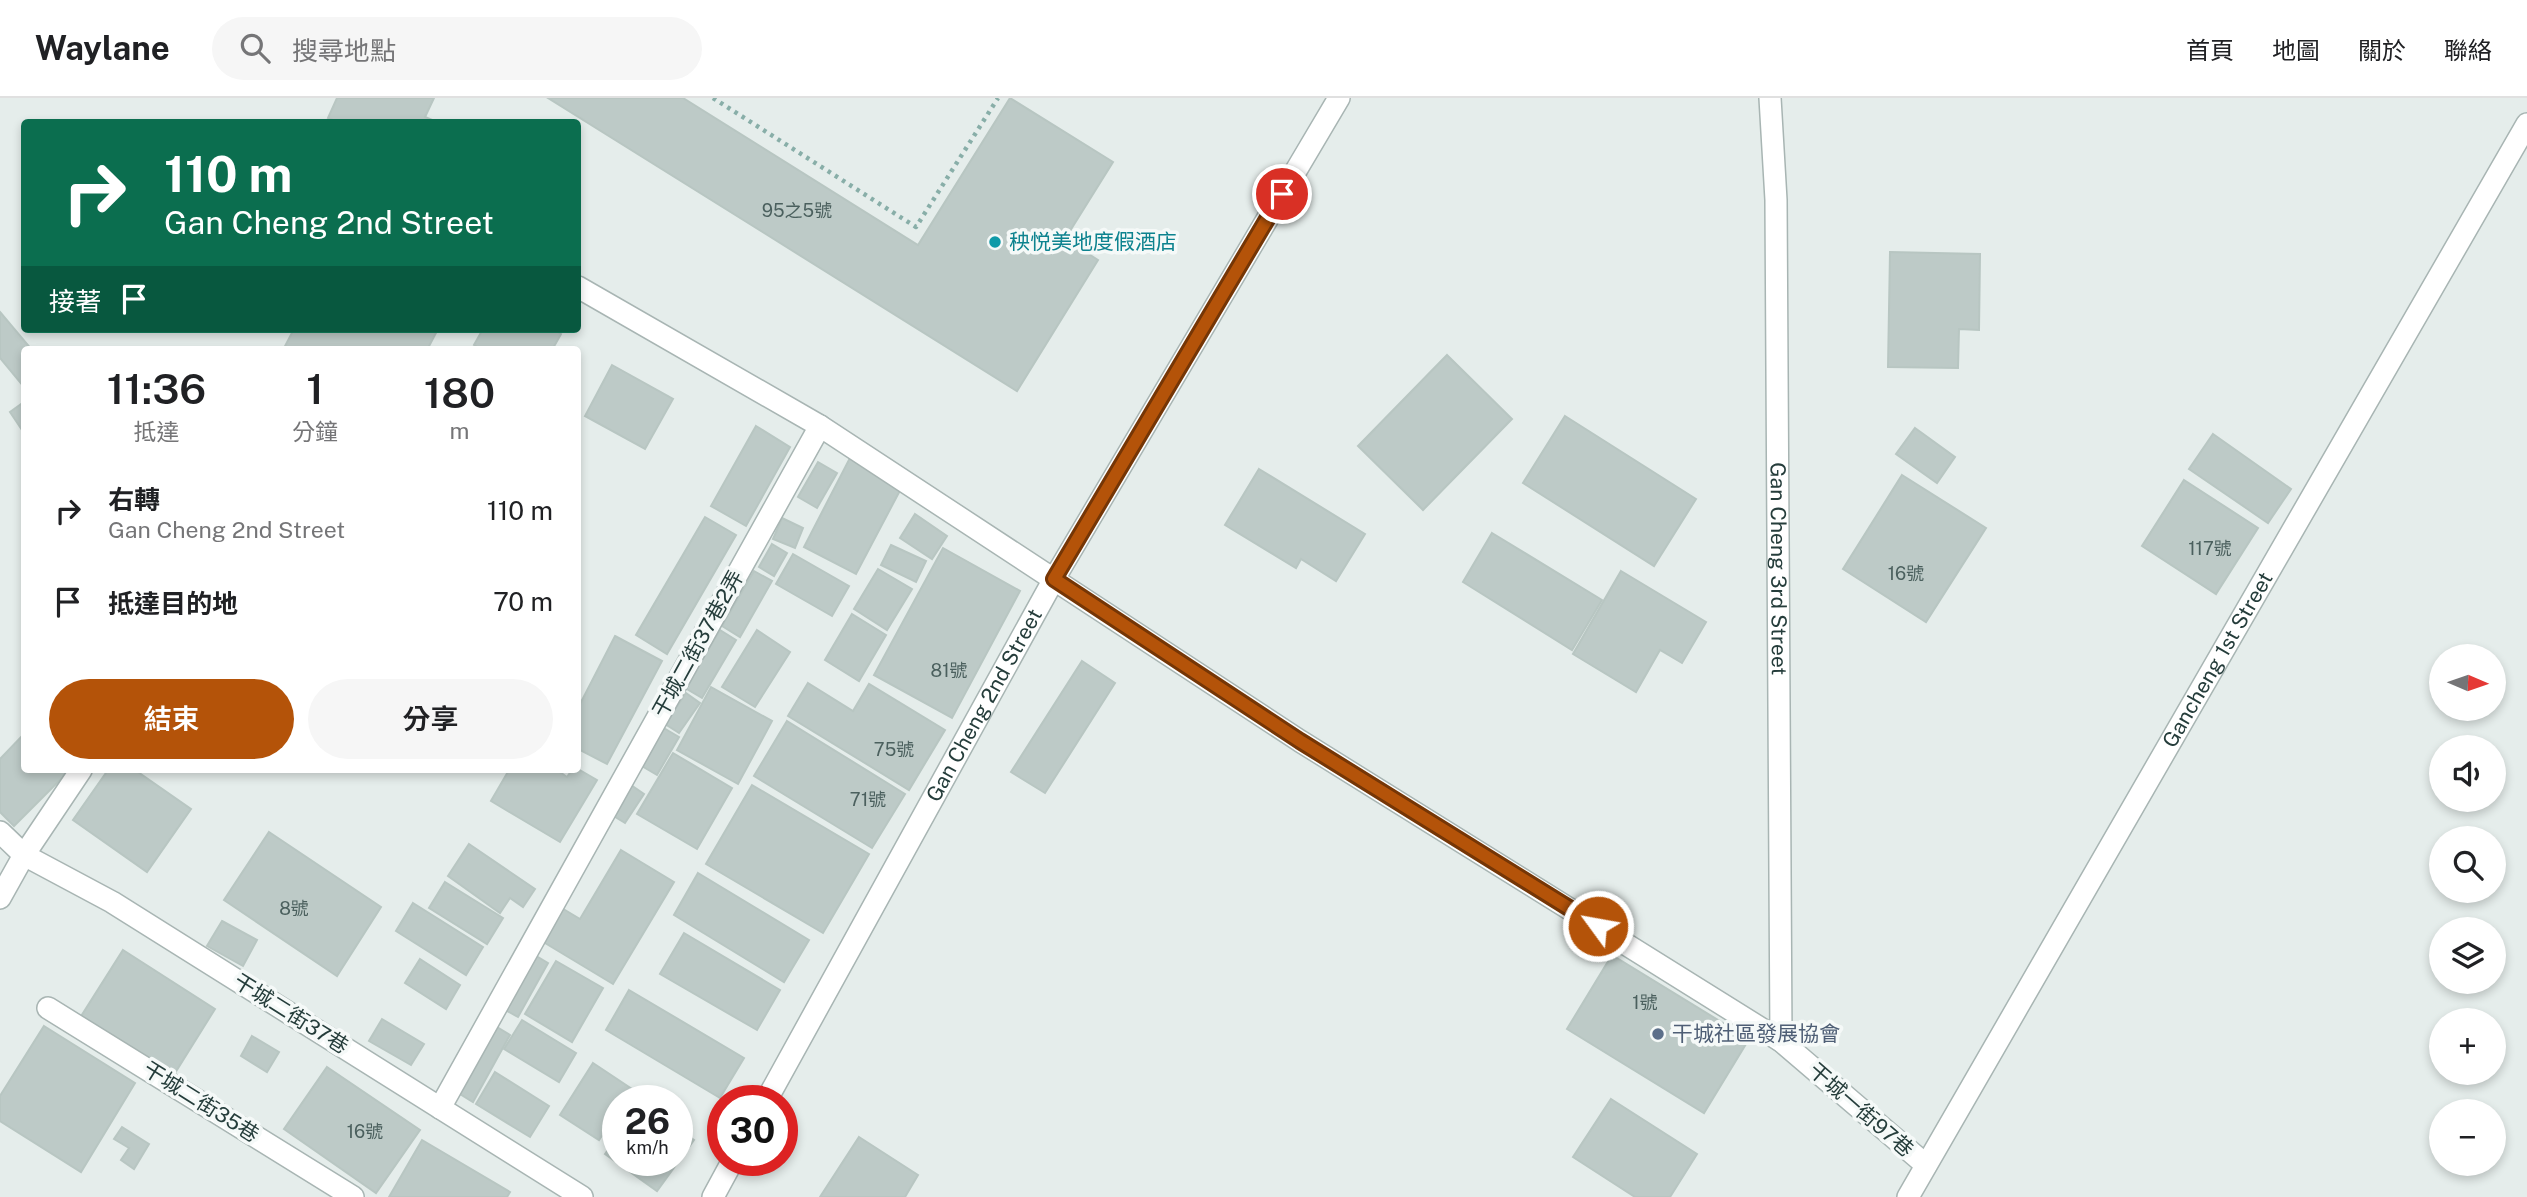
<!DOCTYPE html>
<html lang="zh-TW">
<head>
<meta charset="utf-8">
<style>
  body { margin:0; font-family:"Public Sans","Noto Sans TC",sans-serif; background:#f6f6f6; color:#202124; height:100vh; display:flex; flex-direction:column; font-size:26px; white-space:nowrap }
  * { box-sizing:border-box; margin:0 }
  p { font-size:23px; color:#757577 }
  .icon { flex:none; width:38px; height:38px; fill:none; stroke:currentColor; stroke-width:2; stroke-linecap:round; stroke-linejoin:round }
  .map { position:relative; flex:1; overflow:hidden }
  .panel { position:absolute; left:21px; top:248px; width:560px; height:427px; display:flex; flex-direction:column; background:#fff; border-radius:7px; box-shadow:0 4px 10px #0003 }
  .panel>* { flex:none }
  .guide { position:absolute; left:21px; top:21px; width:560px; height:214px; border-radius:7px; box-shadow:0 4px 10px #0003; background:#0b6e4f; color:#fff; overflow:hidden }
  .needle { width:46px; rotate:92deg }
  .controls { position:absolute; left:2429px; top:546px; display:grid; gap:14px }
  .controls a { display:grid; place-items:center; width:77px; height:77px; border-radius:50%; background:#fff; box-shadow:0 4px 10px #0003; font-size:35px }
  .speed { position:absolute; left:602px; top:987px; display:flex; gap:14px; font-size:35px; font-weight:700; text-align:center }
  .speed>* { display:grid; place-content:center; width:91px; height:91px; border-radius:50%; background:#fff; box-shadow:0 4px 10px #0003; line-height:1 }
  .speed small { font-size:18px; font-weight:400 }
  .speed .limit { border:10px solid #d22; background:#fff; color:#111 }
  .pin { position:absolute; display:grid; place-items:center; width:60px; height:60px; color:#fff; margin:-30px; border:4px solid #fff; border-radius:50%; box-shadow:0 2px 7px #0007 }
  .me { position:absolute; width:77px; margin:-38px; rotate:302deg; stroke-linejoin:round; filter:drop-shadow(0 0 5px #0008) }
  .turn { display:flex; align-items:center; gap:24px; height:147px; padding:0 28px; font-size:32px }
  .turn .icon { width:91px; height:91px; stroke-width:2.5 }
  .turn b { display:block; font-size:49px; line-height:60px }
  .then { display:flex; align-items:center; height:66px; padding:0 28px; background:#0003; gap:14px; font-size:26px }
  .eta { display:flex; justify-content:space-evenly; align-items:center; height:119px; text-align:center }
  .eta b { font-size:42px; font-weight:600; line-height:49px }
  .cta { display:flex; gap:14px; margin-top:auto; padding:14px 28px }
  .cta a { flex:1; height:80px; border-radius:42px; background:#b45309; color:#fff; font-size:28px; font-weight:600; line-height:80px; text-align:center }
  .cta a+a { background:#f6f6f6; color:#202124 }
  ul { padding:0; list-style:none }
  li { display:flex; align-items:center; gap:21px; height:91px; padding:0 28px }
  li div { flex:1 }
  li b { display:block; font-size:26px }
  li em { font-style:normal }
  header { display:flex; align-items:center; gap:42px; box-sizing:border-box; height:98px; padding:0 35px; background:#fff; border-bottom:2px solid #e0e0e0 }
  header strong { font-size:33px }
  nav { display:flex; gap:38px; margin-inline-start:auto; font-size:24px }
  .search { width:490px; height:63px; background:#f6f6f6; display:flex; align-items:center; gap:18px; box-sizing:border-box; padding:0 24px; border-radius:38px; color:#757577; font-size:26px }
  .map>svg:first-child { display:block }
  .building { fill:#bdcac7; stroke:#b8c6c2; stroke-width:2 }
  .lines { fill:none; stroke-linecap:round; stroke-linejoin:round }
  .minor-casing { stroke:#a8b5b3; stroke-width:24 }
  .path { stroke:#88aea8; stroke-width:4.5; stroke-dasharray:3.5 5; stroke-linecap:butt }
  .minor { stroke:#fff; stroke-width:21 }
  .route-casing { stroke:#753606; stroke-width:18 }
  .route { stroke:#b45309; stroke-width:12 }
  .culture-dot { fill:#0f9aa8; stroke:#f5f9f8; stroke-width:2.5 }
  .service-dot { fill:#5c6f8a; stroke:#f5f9f8; stroke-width:2.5 }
  .labels { text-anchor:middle; stroke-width:7; stroke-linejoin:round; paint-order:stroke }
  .number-label { font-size:18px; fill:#4b605e }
  .culture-label { font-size:21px; fill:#0d838f; stroke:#f5f9f8; text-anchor:start }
  .street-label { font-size:21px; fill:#253d3b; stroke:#f5f9f8 }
  .service-label { font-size:21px; fill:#4e5e75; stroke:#f5f9f8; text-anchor:start }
</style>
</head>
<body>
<header>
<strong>Waylane</strong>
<div class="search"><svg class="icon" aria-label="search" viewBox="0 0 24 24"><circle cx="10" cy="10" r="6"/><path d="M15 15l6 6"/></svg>搜尋地點</div>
<nav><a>首頁</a><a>地圖</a><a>關於</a><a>聯絡</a></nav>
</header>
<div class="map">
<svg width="2527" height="1099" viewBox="0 0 2527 1099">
  <rect width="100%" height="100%" fill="#e5edeb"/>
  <g class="building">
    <path d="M337,0H434L425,19L437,24H338L328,20Z"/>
    <path d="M548,0H683L918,147L1010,0L1113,64L1065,141L1098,162L1017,293Z"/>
    <path d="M1890,154L1980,156L1979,232L1959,231L1958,270L1888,269Z"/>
    <path d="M0,214L32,252H24V289L0,260Z"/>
    <path d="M294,231H438L427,252H283Z"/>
    <path d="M483,231H553L561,236L552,252H482L474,247Z"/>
    <path d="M1447,257L1512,321L1423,412L1358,348Z"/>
    <path d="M612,267L673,301L645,351L585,318Z"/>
    <path d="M24,304V335L10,314Z"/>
    <path d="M1565,318L1696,401L1654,468L1523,385Z"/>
    <path d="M756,328L790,349L746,428L711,408Z"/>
    <path d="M1915,330L1955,359L1937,385L1896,356Z"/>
    <path d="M2213,336L2291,391L2268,425L2189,371Z"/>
    <path d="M852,356L905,383L856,476L804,449Z"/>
    <path d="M818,364L837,375L817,410L798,399Z"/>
    <path d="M1259,371L1365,436L1336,483L1301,461L1296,470L1225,427Z"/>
    <path d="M1902,377L1986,430L1926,524L1843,471Z"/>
    <path d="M2184,382L2258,430L2216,496L2142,448Z"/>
    <path d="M915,416L947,438L932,461L900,440Z"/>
    <path d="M705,419L736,437L667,556L636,537Z"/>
    <path d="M782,420L803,430L795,450L773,441Z"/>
    <path d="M1492,435L1602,502L1572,552L1463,484Z"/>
    <path d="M772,446L787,455L774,478L759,469Z"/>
    <path d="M891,447L926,463L916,484L881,467Z"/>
    <path d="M943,450L1020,493L952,620L874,577Z"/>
    <path d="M793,456L849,488L832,518L776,486Z"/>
    <path d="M878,471L912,491L887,532L854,511Z"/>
    <path d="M754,473L772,483L740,539L722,528Z"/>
    <path d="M1621,473L1706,524L1682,565L1660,552L1636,594L1573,556Z"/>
    <path d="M852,516L886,537L859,583L825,562Z"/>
    <path d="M720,532L736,542L702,600L685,590Z"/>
    <path d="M757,532L790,554L755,609L722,589Z"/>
    <path d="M615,538L662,563L607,666L578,651V610Z"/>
    <path d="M1082,563L1115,585L1045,695L1011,674Z"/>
    <path d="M808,585L853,613L869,586L945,632L909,692L788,618Z"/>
    <path d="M711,589L772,623L738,686L677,652Z"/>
    <path d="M686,595L700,605L679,635L665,626Z"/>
    <path d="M787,623L905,696L872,750L754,678Z"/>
    <path d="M662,629L679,639L657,677L640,667Z"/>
    <path d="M24,636V672H64L67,675L14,728L0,714V661Z"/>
    <path d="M673,655L732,690L697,751L637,716Z"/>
    <path d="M578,671L597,682L560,744L491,703L509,672H557L567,679L572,672Z"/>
    <path d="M108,672H135L191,711L147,774L73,722Z"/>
    <path d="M631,687L644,696L625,725L612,717Z"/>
    <path d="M752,687L869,756L823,835L706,766Z"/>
    <path d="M269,734L381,809L337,878L224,802Z"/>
    <path d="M469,746L535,791L523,809L510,800L500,815L448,778Z"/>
    <path d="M621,752L674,784L613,886L540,842L560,809L580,821Z"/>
    <path d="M698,775L809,842L784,884L674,817Z"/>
    <path d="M445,784L503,820L487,846L429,810Z"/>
    <path d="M413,805L483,849L466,877L396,833Z"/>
    <path d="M222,823L257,842L243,868L207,848Z"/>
    <path d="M684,835L780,892L757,932L660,876Z"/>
    <path d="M123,852L215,911L170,983L78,923Z"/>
    <path d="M533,856L548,865L518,919L502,910Z"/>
    <path d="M1612,857L1749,941L1704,1015L1567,931Z"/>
    <path d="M420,861L460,887L446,911L405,885Z"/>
    <path d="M556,863L603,890L572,944L525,916Z"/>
    <path d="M629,892L744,960L720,1000L606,932Z"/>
    <path d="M382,921L424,946L411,967L369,943Z"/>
    <path d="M522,922L576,955L559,984L504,951Z"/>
    <path d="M492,926L510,937L473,1004L455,993Z"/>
    <path d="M44,928L135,985L81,1074L0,1023V998Z"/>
    <path d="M252,938L279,954L267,974L241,958Z"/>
    <path d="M593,965L632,991L624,1003H618V1013L599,1042L560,1017Z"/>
    <path d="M327,969L420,1032L376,1095L284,1031Z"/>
    <path d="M495,974L549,1008L530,1039L476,1006Z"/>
    <path d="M1611,1001L1697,1056L1670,1099H1635L1573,1059Z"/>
    <path d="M122,1029L149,1046L134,1071L121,1062L129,1050L114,1041Z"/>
    <path d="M677,1030L694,1042L657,1093L605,1056L618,1038V1062H677Z"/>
    <path d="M859,1039L918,1077L905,1099H820Z"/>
    <path d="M422,1042L510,1094L507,1099H389Z"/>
  </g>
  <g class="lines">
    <g class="minor-casing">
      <g id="minor">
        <path id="s1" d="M1770,0L1776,102L1781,943"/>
        <path d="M578,189L820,328"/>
        <path d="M0,734L24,757L112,804L582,1099"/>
        <path d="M0,800L24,757L81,672"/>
        <path d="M48,910L353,1099"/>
        <path id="s2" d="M766,1003L1054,481L1339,0"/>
        <path d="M440,1010L820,328L1300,643L1781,943L1926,1067"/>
        <path d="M713,1099L733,1062"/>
        <path id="s3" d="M1908,1099L2527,26"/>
      </g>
    </g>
    <path class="path" d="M713,0L916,129L998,0"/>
    <use href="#minor" class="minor"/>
  </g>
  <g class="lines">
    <g class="route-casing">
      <path id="route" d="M1282,96L1054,481L1300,643L1598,828"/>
    </g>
    <use href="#route" class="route"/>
  </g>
  <circle class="culture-dot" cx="995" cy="144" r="7"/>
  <circle class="service-dot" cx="1658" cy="936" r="7"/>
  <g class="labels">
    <g class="number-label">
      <text x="797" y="119">95之5號</text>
      <text x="2210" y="457">117號</text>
      <text x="1906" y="482">16號</text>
      <text x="949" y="579">81號</text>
      <text x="894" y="658">75號</text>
      <text x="868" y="708">71號</text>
      <text x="294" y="817">8號</text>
      <text x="1645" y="911">1號</text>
      <text x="365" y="1040">16號</text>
    </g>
    <g class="culture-label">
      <text x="1009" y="151">秧悦美地度假酒店</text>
    </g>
    <g class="street-label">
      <text dy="7" stroke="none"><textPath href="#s1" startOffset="471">Gan Cheng 3rd Street</textPath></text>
      <text transform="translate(698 546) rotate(-61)" y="7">干城二街37巷2弄</text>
      <text dy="7" stroke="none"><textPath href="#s3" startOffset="620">Gancheng 1st Street</textPath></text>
      <text dy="7" stroke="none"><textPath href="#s2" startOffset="452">Gan Cheng 2nd Street</textPath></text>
      <text transform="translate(291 916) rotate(32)" y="7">干城二街37巷</text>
      <text transform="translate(201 1004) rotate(32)" y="7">干城二街35巷</text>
      <text transform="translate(1861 1012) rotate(41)" y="7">干城一街97巷</text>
    </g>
    <g class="service-label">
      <text x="1672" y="943">干城社區發展協會</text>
    </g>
  </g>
</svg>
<div class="controls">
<a><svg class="needle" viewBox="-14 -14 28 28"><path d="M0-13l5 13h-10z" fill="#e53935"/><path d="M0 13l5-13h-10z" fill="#757577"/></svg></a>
<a><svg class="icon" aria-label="sound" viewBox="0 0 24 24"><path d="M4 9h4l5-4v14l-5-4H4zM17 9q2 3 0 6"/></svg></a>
<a><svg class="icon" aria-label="search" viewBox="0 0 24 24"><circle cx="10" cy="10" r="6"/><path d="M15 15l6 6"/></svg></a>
<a><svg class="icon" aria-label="layers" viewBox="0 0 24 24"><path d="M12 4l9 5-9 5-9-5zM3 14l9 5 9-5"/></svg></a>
<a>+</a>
<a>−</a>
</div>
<div class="speed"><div>26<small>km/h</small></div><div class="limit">30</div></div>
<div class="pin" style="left:1282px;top:96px;background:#d93025"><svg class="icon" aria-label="arrive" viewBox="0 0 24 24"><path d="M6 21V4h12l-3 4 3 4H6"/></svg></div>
<svg class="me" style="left:1598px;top:828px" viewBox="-20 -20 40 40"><circle r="17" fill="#b45309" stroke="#fff" stroke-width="3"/><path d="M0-11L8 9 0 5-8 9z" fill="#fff"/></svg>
<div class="guide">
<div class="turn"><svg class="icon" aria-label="right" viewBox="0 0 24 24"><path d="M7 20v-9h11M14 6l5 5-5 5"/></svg><div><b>110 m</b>Gan Cheng 2nd Street</div></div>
<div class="then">接著<svg class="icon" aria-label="arrive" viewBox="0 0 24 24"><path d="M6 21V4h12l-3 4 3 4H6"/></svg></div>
</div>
<section class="panel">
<div class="eta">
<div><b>11:36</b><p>抵達</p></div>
<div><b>1</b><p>分鐘</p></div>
<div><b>180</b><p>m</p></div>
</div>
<ul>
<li><svg class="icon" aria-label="right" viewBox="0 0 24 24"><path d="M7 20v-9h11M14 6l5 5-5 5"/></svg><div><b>右轉</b><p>Gan Cheng 2nd Street</p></div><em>110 m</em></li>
<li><svg class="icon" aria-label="arrive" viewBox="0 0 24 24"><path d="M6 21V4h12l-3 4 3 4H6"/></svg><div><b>抵達目的地</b></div><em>70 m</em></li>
</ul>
<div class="cta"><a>結束</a><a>分享</a></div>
</section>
</div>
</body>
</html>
